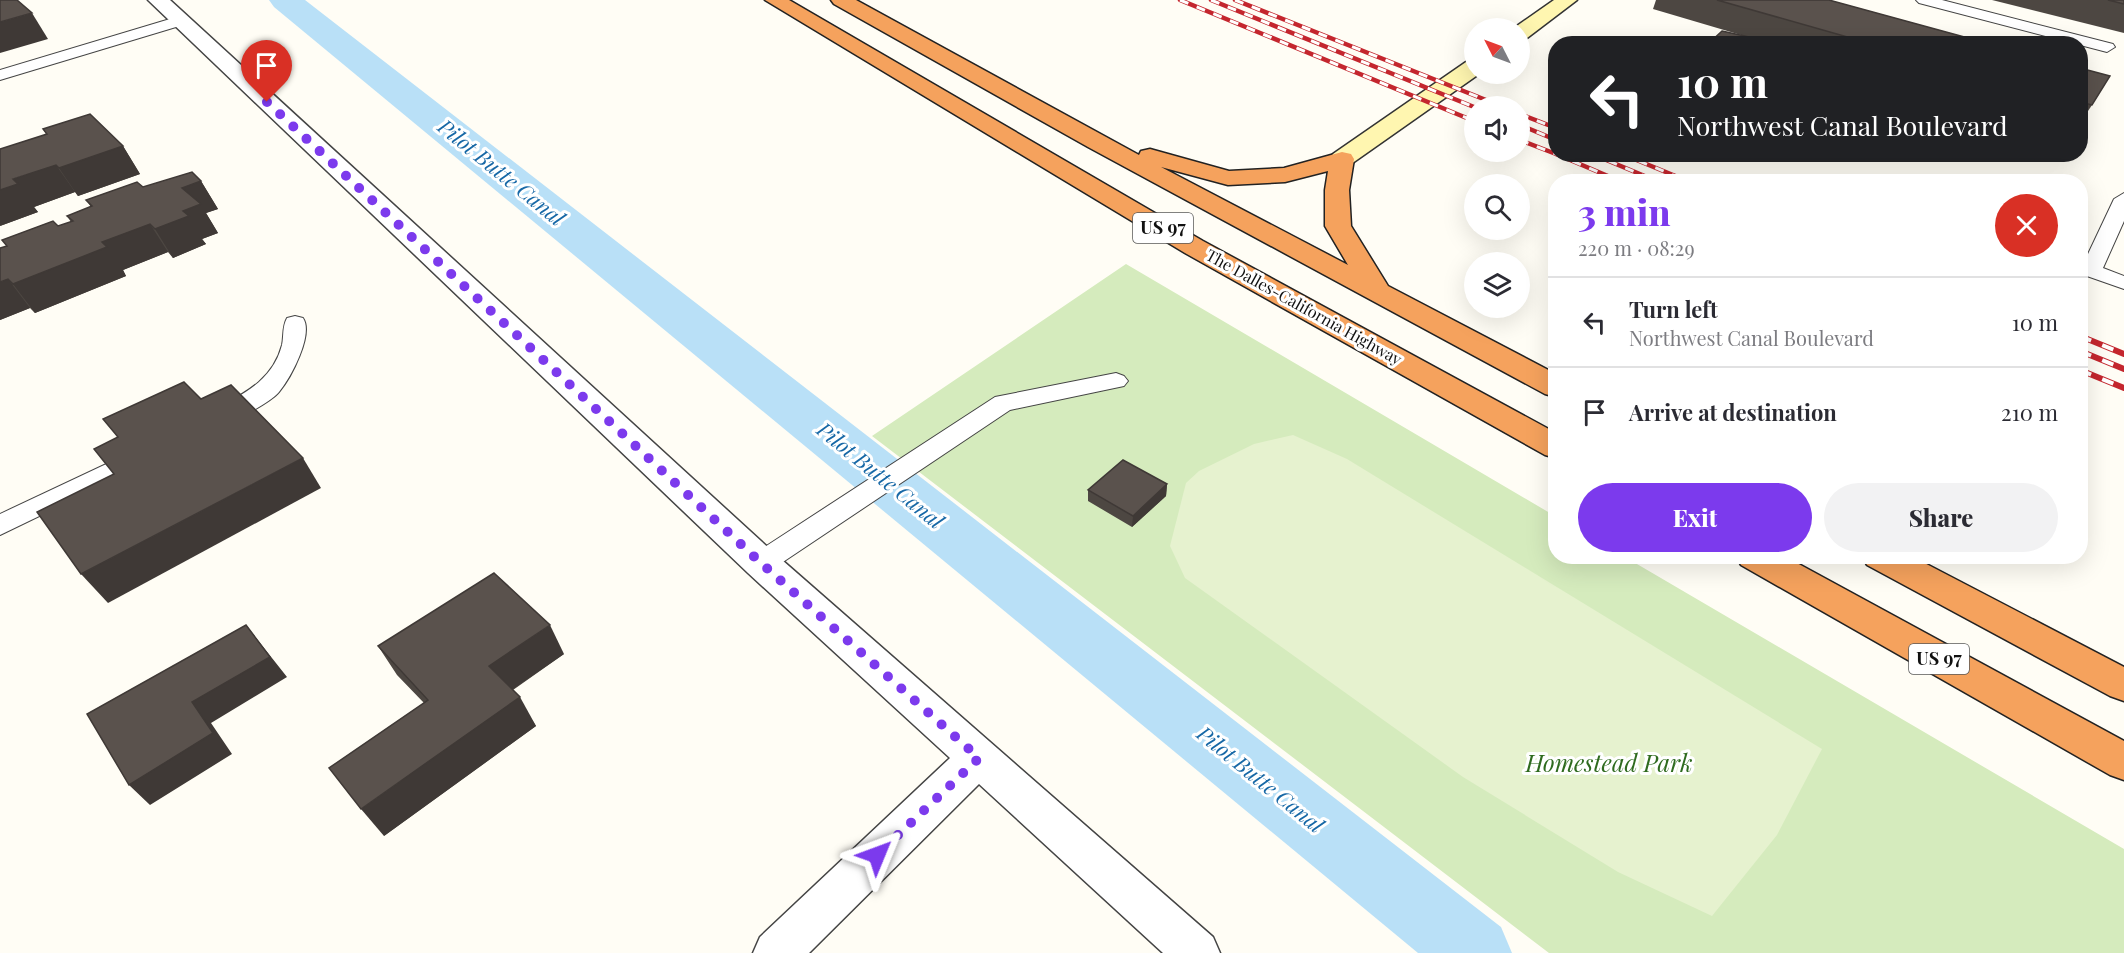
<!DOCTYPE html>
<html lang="en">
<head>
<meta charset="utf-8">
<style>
  body { margin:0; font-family:"Playfair Display",serif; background:#f2f2f3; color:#2b2b33; height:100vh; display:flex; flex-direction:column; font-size:22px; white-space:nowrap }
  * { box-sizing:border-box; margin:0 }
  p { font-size:20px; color:#7c7c81 }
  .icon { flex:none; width:33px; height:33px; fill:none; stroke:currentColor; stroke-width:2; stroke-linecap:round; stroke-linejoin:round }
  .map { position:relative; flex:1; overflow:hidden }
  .panel { position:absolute; left:1548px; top:174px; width:540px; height:390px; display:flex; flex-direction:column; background:#fff; border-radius:24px; box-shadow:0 6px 24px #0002 }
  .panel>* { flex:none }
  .guide { position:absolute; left:1548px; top:36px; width:540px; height:126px; border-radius:24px; box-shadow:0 6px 24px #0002; background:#202124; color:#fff; overflow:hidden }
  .needle { width:39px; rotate:312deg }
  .buttons { position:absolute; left:1464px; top:18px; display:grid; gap:12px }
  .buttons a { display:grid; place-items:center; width:66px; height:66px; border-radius:50%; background:#fff; box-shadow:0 6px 24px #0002; font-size:30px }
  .pin { position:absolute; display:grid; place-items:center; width:51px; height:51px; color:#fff; margin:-62px -26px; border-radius:50% 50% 50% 0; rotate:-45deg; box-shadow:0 0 6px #0007 }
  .pin .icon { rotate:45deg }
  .me { position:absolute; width:66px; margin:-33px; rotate:46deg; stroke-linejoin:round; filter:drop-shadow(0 0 4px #0008) }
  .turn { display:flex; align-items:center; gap:21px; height:126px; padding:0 30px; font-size:27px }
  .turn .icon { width:78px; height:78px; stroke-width:2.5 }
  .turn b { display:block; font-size:42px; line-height:51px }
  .round { display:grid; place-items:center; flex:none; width:63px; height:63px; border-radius:32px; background:#f2f2f3 }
  .summary { display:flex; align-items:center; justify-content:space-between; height:102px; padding:0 30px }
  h1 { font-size:36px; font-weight:800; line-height:45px; color:#7c3aed }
  .cta { display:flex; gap:12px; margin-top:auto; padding:12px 30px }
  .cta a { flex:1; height:69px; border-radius:36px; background:#7c3aed; color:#fff; font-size:24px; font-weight:800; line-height:69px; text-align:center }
  .cta a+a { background:#f2f2f3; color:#2b2b33 }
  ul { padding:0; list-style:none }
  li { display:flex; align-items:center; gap:18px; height:90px; padding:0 30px; border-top:2px solid #e1e1e2 }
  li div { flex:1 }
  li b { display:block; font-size:22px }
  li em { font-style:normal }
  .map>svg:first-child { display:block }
  .green { fill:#d5ebbd }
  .pitch { fill:#e6f2cf }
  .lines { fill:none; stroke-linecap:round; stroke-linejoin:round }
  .canal { fill:#b9e0f7; fill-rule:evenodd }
  .lane-casing { stroke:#444; stroke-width:2 }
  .street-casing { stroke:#444; stroke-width:3 }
  .secondary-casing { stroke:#333; stroke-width:3 }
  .highway-casing { stroke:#222; stroke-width:3 }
  .lane { fill:#fff; fill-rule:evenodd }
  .street { fill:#fff; fill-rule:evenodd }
  .secondary { fill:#fff6b0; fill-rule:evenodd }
  .highway { fill:#f5a25d; fill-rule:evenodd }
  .rail-far1-casing { stroke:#c4262e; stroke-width:4.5 }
  .rail-casing { stroke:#c4262e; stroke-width:6 }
  .rail-far1 { stroke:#fff; stroke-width:3; stroke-dasharray:9; stroke-linecap:butt }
  .rail { stroke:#fff; stroke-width:4; stroke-dasharray:12; stroke-linecap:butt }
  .wall { fill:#4d4742 }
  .shaded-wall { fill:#3f3936 }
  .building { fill:#5a524d; stroke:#3f3936; stroke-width:1.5 }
  .route { stroke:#7c3aed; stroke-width:10; stroke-dasharray:0 18 }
  .labels { text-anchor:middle; stroke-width:6; stroke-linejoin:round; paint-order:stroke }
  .far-street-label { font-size:16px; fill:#111; stroke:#fff }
  .shield { fill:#fff; stroke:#585858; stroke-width:1.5 }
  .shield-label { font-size:18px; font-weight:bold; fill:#111 }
  .water-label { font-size:21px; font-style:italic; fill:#1768a6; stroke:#fff }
  .near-park-label { font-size:24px; font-style:italic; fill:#2f6b1f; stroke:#fff }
</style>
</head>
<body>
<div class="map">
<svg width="2124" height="953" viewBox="0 0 2124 953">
  <rect width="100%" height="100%" fill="#fffdf5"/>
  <path class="green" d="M1126,264L1555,516L1556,556L1625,557L2124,849V953H1549L872,436Z"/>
  <path class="pitch" d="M1293,435L1347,459L1822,749L1777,835L1712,916L1618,872L1463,777L1185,578L1170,546L1186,483L1199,471L1254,444Z"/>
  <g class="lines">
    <path class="canal" d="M269,0H305L1501,927L1512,953H1418L274,7Z"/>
    <g class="lane-casing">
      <g id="lane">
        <path d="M1916,0H1942L2113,44L2115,47L2107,52L1919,3Z"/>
        <path d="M180,16L186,18L188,21L186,24L0,80V70Z"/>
        <path d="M2124,193V221L2103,268L2124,276V289L2084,275L2080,271L2114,199Z"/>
        <path d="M295,316L303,318C314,334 291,378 279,392C269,404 241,416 227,425L218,427L209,425L206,419L209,413C240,395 272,383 282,345C284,336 282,327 287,318Z"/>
        <path d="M1116,373L1124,376L1128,381L1124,386L1010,410L771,570L761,573L751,570L747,563L751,556L995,397Z"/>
        <path d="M134,451L143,454L147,460L143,466L0,535V514Z"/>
      </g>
    </g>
    <g class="street-casing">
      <path id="street" d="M148,0H170L774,553L1213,937L1220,953H1163L979,784L809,953H753L760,937L950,758L748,573Z"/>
    </g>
    <g class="secondary-casing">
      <g id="secondary">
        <path d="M1554,0H1577L1527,38L1520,40V28H1514Z"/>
        <path d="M1474,61V74H1479L1351,164L1342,166L1333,164L1330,159L1333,154L1466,62Z"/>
      </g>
    </g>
    <g class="highway-casing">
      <g id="highway">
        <path d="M765,0H789L1203,241L1556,433V458L1545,455L1185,253Z"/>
        <path d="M831,0H856L1139,155L1141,151L1150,149L1229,171L1284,168L1342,152L1351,154L1354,159L1349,190L1351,226L1388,286L1556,374V397L1545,394L1088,147L834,4ZM1161,167L1228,185L1285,182L1328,171L1325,190V226L1348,265Z"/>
        <path d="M1736,556H1784L2124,741V780L2110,775L1741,565Z"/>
        <path d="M1862,556H1911L2124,667V701L2110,696L1867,565Z"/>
      </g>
    </g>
    <use href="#lane" class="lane"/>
    <use href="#street" class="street"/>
    <use href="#secondary" class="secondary"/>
    <use href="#highway" class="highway"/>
    <g class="rail-far1-casing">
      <g id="rail-far1">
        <path d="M1180,0L1474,121"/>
        <path d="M1211,0L1474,107"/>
        <path d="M1235,0L1501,106"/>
        <path d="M1520,114L1556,128"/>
        <path d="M1520,125L1556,140"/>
        <path d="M1520,140L1556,154"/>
        <path d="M1556,154L1622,182"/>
        <path d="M1592,154L1659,182"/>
        <path d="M1622,154L1690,182"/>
      </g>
    </g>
    <g class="rail-casing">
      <g id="rail">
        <path d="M2080,336L2124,354"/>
        <path d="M2080,351L2124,369"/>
        <path d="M2080,370L2124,388"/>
      </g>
    </g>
    <use href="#rail-far1" class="rail-far1"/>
    <use href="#rail" class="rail"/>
  </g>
  <g class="wall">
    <path d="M1656,0H1829L1990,44H1770L1767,42L1766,44H1708L1741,35L1653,9Z"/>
    <path d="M1992,0H2124V33Z"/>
    <path d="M2080,68L2092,105L2080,123Z"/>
    <path d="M43,129L123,146L140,174L78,196L75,192L34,207L38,212L0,226L46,134Z"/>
    <path d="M201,181L218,209L206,213L218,233L202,239L206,244L173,258L168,252L123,270L126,276L35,313L30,308L0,320L7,246L71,222L67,216L91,207L86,200L143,187Z"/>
    <path d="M1167,484L1166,496L1132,527L1088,501V490Z"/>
    <path d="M378,646L564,654L513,690L536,726L384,836L424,703L397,675Z"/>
  </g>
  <g class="shaded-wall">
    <path d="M32,13L48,39L0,53V22Z"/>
    <path d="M123,146L140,174L78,196L59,168Z"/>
    <path d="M56,165L75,192L34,207L38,212L0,226V190L13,179Z"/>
    <path d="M201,181L218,209L206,213L218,233L202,239L206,244L173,258L155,229L183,211L182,188Z"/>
    <path d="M150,224L168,252L123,270L126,276L35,313L13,284L102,242Z"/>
    <path d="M8,279L30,308L0,320V282Z"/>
    <path d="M303,458L321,488L108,603L81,574Z"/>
    <path d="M1167,484L1166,496L1132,527L1133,516Z"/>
    <path d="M246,625L287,677L211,723L232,754L150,805L129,785L192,702Z"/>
    <path d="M550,625L564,654L506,694L489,666Z"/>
    <path d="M520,697L536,726L384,836L361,809Z"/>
  </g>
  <g class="building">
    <path d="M0,0H17L32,13L0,22Z"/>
    <path d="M1717,0H1829L1990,44H1872Z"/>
    <path d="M2108,0H2124V4Z"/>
    <path d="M1722,31L1767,41L1764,44H1708Z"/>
    <path d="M2080,68L2110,76L2092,105L2080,102Z"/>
    <path d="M90,114L123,146L59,168L56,165L13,179L18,184L0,190V149L47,134L43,129Z"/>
    <path d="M192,172L201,181L182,188L201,204L183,211L189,216L155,229L150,224L102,242L107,247L13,284L8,279L0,282V248L7,246L2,240L53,221L58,226L73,221L67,216L92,206L86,200L137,182L143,187Z"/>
    <path d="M184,382L201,399L231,385L303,458L81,574L37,512L114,474L94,449L118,437L103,419Z"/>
    <path d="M1123,460L1167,484L1133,516L1088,490Z"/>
    <path d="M494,573L550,625L489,666L520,697L361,809L329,768L428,700L378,646Z"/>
    <path d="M246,625L270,657L192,702L213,733L129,785L87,714Z"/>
  </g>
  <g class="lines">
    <path class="route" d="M267,102L761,563L979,758L877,855"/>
  </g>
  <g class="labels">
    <g class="far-street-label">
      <text transform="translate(1304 307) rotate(29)" y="6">The Dalles-California Highway</text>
    </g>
    <g class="shield">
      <rect x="1133" y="213" width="60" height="30" rx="4.5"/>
      <rect x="1909" y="644" width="60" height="30" rx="4.5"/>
    </g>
    <g class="shield-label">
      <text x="1163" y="234">US 97</text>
      <text x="1939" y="665">US 97</text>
    </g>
    <g class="water-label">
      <text transform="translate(501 173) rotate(39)" y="7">Pilot Butte Canal</text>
      <text transform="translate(880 476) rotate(39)" y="7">Pilot Butte Canal</text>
      <text transform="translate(1260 780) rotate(39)" y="7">Pilot Butte Canal</text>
    </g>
    <g class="near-park-label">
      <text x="1609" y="772">Homestead Park</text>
    </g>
  </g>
</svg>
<div class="buttons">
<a><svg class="needle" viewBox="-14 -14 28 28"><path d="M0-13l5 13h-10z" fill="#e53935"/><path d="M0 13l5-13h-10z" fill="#7c7c81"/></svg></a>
<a><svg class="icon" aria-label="sound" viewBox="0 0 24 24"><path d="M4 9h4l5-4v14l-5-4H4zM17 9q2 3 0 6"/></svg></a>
<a><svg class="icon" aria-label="search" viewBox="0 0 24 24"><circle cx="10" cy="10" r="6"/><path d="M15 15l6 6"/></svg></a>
<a><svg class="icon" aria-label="layers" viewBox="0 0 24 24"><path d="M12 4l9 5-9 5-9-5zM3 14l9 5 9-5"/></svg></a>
</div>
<div class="pin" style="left:267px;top:102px;background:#d93025"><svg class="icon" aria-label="arrive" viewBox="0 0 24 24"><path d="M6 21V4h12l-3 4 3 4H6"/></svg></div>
<svg class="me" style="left:877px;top:855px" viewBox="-20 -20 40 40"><path d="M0-17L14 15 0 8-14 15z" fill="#7c3aed" stroke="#fff" stroke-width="4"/></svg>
<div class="guide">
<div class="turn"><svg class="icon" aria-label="left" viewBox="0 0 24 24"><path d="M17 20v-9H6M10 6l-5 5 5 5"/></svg><div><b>10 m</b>Northwest Canal Boulevard</div></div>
</div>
<section class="panel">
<div class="summary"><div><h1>3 min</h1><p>220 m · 08:29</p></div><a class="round" style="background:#d93025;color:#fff"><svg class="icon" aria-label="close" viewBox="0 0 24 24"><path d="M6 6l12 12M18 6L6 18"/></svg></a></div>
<ul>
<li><svg class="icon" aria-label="left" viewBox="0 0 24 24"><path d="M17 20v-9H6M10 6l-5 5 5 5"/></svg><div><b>Turn left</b><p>Northwest Canal Boulevard</p></div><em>10 m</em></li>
<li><svg class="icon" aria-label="arrive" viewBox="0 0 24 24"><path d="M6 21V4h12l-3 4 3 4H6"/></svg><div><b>Arrive at destination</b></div><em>210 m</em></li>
</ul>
<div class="cta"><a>Exit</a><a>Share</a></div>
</section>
</div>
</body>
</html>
